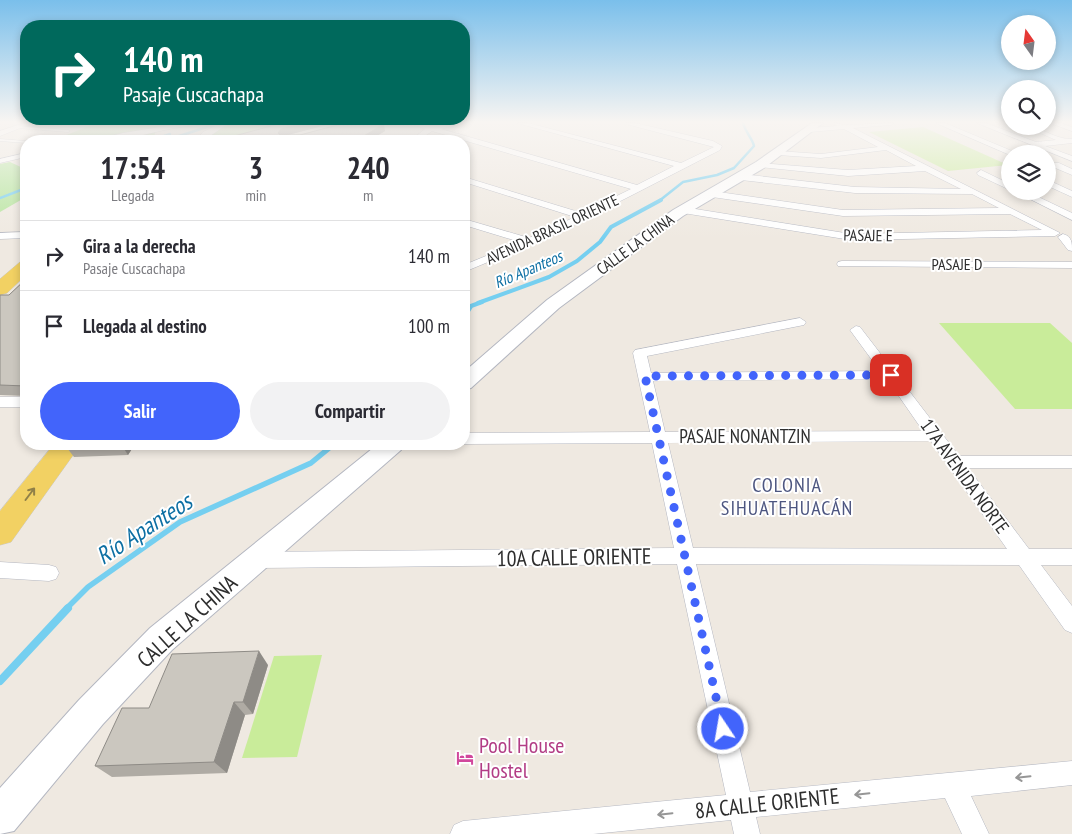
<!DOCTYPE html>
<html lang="es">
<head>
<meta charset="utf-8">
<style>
  body { margin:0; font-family:"PT Sans Narrow",sans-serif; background:#f2f2f3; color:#2b2b33; height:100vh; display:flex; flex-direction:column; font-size:19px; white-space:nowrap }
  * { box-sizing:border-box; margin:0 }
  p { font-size:16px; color:#7c7c81 }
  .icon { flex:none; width:28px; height:28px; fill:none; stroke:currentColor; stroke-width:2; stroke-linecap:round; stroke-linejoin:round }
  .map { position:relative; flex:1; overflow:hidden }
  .sheet { position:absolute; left:20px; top:135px; width:450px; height:315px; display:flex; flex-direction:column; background:#fff; border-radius:20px; box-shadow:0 2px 8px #0003 }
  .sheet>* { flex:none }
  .hud { position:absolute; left:20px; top:20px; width:450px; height:105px; border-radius:20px; box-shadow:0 2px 8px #0003; background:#00695c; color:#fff; overflow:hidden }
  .needle { width:32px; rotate:346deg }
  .controls { position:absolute; left:1001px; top:15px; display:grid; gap:10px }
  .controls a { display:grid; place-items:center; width:55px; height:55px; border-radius:50%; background:#fff; box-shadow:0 2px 8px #0003; font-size:25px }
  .pin { position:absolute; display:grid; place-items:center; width:42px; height:42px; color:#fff; margin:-21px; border-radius:10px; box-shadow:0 2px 8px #0006 }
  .me { position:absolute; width:55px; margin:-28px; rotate:348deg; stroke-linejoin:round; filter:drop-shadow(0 0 4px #0008) }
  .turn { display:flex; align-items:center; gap:18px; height:105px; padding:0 20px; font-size:22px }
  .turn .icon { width:65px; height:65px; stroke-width:2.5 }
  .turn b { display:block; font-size:35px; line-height:42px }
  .eta { display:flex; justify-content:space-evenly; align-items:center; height:85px; text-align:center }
  .eta b { font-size:30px; font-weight:600; line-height:35px }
  .primary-button { display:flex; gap:10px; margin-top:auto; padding:10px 20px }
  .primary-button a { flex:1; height:58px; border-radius:30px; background:#4264fb; color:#fff; font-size:20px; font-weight:600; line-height:58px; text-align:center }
  .primary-button a+a { background:#f2f2f3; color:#2b2b33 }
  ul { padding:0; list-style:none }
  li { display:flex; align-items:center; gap:15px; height:70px; padding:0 20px; border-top:1px solid #e1e1e2 }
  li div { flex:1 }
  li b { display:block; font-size:19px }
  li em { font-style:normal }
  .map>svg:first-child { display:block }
  .green { fill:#b6e59e }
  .pitch { fill:#c9ec9a }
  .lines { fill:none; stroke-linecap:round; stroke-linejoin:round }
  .stream-far4 { stroke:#75cff0; stroke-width:2.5 }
  .stream-far3 { stroke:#75cff0; stroke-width:4 }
  .stream-far2 { stroke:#75cff0; stroke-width:4.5 }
  .stream-far1 { stroke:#75cff0; stroke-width:5.5 }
  .stream { stroke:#75cff0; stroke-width:8 }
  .lane-casing { stroke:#b4b7c1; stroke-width:1 }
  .street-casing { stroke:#b4b7c1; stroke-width:1 }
  .secondary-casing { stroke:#b4b7c1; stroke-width:2 }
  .primary-casing { stroke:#c9c9c9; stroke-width:1 }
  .lane { fill:#fff; fill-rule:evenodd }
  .street { fill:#fff; fill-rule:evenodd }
  .secondary { fill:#fff; fill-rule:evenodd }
  .primary { fill:#f2d163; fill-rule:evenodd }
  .wall { fill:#afaba4 }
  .shaded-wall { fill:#8e8b86 }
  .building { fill:#cbc7bf; stroke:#8e8b86 }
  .oneway { stroke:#908048 }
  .oneway2 { stroke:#969696 }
  .route { stroke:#4264fb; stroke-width:9; stroke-dasharray:0 16.2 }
  .labels { text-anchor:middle; stroke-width:4; stroke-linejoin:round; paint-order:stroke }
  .far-street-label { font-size:16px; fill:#2e2e2e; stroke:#fff }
  .far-water-label { font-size:16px; font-style:italic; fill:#0d6fa3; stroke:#fff }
  .street-label { font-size:19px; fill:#2e2e2e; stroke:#fff }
  .neighbourhood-label { font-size:20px; letter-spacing:1px; fill:#4d5680; stroke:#fff }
  .near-street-label { font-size:22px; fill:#2e2e2e; stroke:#fff }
  .near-hotel-label { font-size:22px; fill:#b23c85; stroke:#fff; text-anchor:start }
  .near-water-label { font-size:24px; font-style:italic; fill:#0d6fa3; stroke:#fff }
</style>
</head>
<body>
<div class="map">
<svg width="1072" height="834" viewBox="0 0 1072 834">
  <rect width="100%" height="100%" fill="#efe9e1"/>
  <g class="green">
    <path d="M97,123H197L84,141H51Z"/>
    <path d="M225,123H289L245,141H204L211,133L227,126L223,124Z"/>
    <path d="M156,130L154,137H173L160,141H103Z"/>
    <path d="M10,162L23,168L26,167V197L0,212V164Z"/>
  </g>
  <g class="pitch">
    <path d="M923,127L1008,165L948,171L869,132Z"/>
    <path d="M939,323H1050L1072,343V409H1015Z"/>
    <path d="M322,655L297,757L242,758L274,656Z"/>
  </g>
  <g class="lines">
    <g class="stream-far4">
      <path d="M164,136L170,134"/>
      <path d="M164,141L219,123"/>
      <path d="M0,198L26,188"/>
      <path d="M659,201L683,182L717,175L734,168L754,146C753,140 745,131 743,123"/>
    </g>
    <path class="stream-far3" d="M478,303L549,277L577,261L600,242L611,227L661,200"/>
    <path class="stream-far2" d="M464,317L471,306L482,302"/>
    <path class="stream-far1" d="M66,609L88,587L180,522L311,463L334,444"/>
    <path class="stream" d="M0,681L68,608"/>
    <g class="lane-casing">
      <g id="lane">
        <path d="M19,126L68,130L70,131L68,132L18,128Z"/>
        <path d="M0,139L26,141H27L26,143L0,141Z"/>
      </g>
    </g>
    <g class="street-casing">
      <g id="street">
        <path d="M24,123H33L0,136V131Z"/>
        <path d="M220,123L226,125L203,141H195L203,132L215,126C173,121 132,144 91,141L123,133L179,124Z"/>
        <path d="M410,123H419L432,126L461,123L460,124L441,129L637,185L674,166L517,123H528L681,163L714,147L626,124L625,123H635L713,141L722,146L720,150L560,232L464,272V265L520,242L464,225V219L529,238L575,217L464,182V177L582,213L631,189L432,131L418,141H410L425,129Z"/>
        <path d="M834,123L846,125L894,123L891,125L853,128L1060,233L1055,236L851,240L683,213L678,210L683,207L851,234L1042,230L1010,214L843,216L712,197L708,194L712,191L843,210L999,208L972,194L855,193L741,180L737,177L741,174L855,187L961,189L925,171L848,176L760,167L756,165L760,163L848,170L916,166L886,150L821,158L778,155L774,153L778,151L821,154L878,147L844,129L810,132L806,130L810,128L837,126Z"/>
        <path d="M936,123H945L1019,154L1010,155Z"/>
        <path d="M977,123H986L1036,142L1056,140L1024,126C1040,126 1056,140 1072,139V143L1045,146L1072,156V161Z"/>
        <path d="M1050,123H1060L1072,127V131Z"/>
        <path d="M26,153V157L0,163V159Z"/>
        <path d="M1053,163H1059L1072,169V175L1053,167Z"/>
        <path d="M981,170L1010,184V190L978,175L977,173Z"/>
        <path d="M1048,180L1072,191V197L1048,186Z"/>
        <path d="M1014,191H1026L1072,213V220Z"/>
        <path d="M26,232V238L0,239V233Z"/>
        <path d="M1063,234C1072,236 1072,243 1072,251L1068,250L1058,237Z"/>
        <path d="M842,261L1072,262V268L838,266L837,264L838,262Z"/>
        <path d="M800,318L806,322L804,325L647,356L651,373L880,371L850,330L856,326L860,327L959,456H1072V468H968L1029,549H1072V565H1041L1072,606V633L1065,630L1019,565L696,564L750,792L1072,761V785L971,796L989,834H962L945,798L756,817L760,834H734L731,820L593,834H450L454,825L463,821L726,795L677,564L257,568L250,566L248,560L250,554L257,552L674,548L652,443L464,444V433L650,432L633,353L635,350ZM887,379L923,431L665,432L653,381ZM931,441L1007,549L693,548L668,443Z"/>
        <rect x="0" y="397" width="26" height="10"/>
        <path d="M0,562L49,565L56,567L59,573L56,579L49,581L0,578Z"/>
      </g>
    </g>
    <g class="secondary-casing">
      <g id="secondary">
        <path d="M812,123H823L764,168L683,216L559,308L471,388L464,390V372L547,300L673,210L756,162Z"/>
        <path d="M378,444H405L401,450L172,650L103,724L14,831L0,834V788L79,700L150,628Z"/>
      </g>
    </g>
    <g class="primary-casing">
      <g id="primary">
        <path d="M26,261V275L7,293L0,295V279L20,262Z"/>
        <path d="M54,444H81L11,542L0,545V511Z"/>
      </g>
    </g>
    <use href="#lane" class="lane"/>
    <use href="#street" class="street"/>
    <use href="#secondary" class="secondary"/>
    <use href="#primary" class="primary"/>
  </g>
  <g class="wall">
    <path d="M244,123H334L287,135L385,131L370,140V141H216L268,127L244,124Z"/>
    <path d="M26,279V396L0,395V295H9Z"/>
    <path d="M64,444H135L128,455L74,457Z"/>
    <path d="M268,665L253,714L245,715L227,773L112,777L95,766L149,708Z"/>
  </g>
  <g class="shaded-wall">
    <path d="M305,123H334L284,136L280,140L278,133L281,129Z"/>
    <path d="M384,124L385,131L370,140V141H363L362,137Z"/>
    <path d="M121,444H135L128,455Z"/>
    <path d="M259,651L268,665L253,714L243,702Z"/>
    <path d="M234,702L245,715L227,773L214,762Z"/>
  </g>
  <g class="building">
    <path d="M282,123H305L281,129L278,133L280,135H300L345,123H374L384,124L362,137H369L364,141H216Z"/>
    <path d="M168,137L185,141H155Z"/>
    <path d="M26,279V386L0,385V295H9Z"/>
    <path d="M259,651L243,702H234L214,762L95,766L122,708H149L172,654Z"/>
  </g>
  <defs><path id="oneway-shaft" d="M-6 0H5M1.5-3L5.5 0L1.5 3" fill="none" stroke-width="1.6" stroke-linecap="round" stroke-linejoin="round" transform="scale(1.25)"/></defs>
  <use class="oneway" href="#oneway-shaft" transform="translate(30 494) rotate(-53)"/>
  <g class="oneway2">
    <use href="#oneway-shaft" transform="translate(1023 777) rotate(174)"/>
    <use href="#oneway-shaft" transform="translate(862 794) rotate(174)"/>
    <use href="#oneway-shaft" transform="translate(665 814) rotate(174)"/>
  </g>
  <linearGradient id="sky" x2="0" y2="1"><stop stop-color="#7abfeb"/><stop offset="0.51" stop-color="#f8f5f2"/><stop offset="1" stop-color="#f8f5f2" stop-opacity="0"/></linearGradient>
  <rect width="1072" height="239" fill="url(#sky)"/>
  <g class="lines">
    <path class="route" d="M723,729L645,376L891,375"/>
  </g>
  <defs>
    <g id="hotel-bare" transform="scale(1.35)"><path d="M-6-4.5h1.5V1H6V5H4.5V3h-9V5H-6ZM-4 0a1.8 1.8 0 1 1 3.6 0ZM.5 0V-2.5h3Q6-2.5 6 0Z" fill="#d1479c" stroke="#fff" stroke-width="2.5" paint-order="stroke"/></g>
  </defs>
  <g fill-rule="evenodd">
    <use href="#hotel-bare" x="465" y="758"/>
  </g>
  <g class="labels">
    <g class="far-street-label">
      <text transform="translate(552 229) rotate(-25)" y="6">AVENIDA BRASIL ORIENTE</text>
      <text transform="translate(868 235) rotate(1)" y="6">PASAJE E</text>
      <text transform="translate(635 244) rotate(-36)" y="6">CALLE LA CHINA</text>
      <text x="957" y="270">PASAJE D</text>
    </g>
    <g class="far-water-label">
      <text transform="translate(528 269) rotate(-23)" y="6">Río Apanteos</text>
    </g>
    <g class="street-label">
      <text x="745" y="443">PASAJE NONANTZIN</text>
      <text transform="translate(965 476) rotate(54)" y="7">17A AVENIDA NORTE</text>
    </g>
    <g class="neighbourhood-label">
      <text x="787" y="492">COLONIA<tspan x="787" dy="23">SIHUATEHUACÁN</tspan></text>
    </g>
    <g class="near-street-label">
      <text transform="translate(574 557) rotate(-1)" y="8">10A CALLE ORIENTE</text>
      <text transform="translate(187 621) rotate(-42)" y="8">CALLE LA CHINA</text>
      <text transform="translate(767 803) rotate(-6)" y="8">8A CALLE ORIENTE</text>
    </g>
    <g class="near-hotel-label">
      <text x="479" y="753">Pool House<tspan x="479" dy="25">Hostel</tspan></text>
    </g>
    <g class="near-water-label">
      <text transform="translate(144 529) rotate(-33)" y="8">Río Apanteos</text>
    </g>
  </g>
</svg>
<div class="controls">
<a><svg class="needle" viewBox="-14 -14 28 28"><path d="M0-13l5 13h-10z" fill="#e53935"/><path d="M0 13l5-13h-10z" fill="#7c7c81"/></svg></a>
<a><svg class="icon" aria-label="search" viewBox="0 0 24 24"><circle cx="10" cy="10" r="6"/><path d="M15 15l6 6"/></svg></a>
<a><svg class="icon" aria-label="layers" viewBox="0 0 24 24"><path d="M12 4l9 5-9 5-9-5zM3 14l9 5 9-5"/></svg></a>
</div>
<div class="pin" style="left:891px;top:375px;background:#d93025"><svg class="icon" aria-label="arrive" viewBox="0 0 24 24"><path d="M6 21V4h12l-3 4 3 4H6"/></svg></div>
<svg class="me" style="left:723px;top:729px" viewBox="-20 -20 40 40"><circle r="17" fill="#4264fb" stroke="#fff" stroke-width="3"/><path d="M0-11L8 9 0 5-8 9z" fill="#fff"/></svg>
<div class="hud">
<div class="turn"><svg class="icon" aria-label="right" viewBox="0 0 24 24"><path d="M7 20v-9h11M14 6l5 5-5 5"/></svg><div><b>140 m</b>Pasaje Cuscachapa</div></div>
</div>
<section class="sheet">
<div class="eta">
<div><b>17:54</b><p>Llegada</p></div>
<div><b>3</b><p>min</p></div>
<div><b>240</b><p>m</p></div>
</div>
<ul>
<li><svg class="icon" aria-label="right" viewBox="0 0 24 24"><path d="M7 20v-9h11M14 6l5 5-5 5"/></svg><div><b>Gira a la derecha</b><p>Pasaje Cuscachapa</p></div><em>140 m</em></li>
<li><svg class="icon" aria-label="arrive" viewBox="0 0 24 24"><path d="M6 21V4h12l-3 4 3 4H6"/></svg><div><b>Llegada al destino</b></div><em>100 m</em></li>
</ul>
<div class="primary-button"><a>Salir</a><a>Compartir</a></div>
</section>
</div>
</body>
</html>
